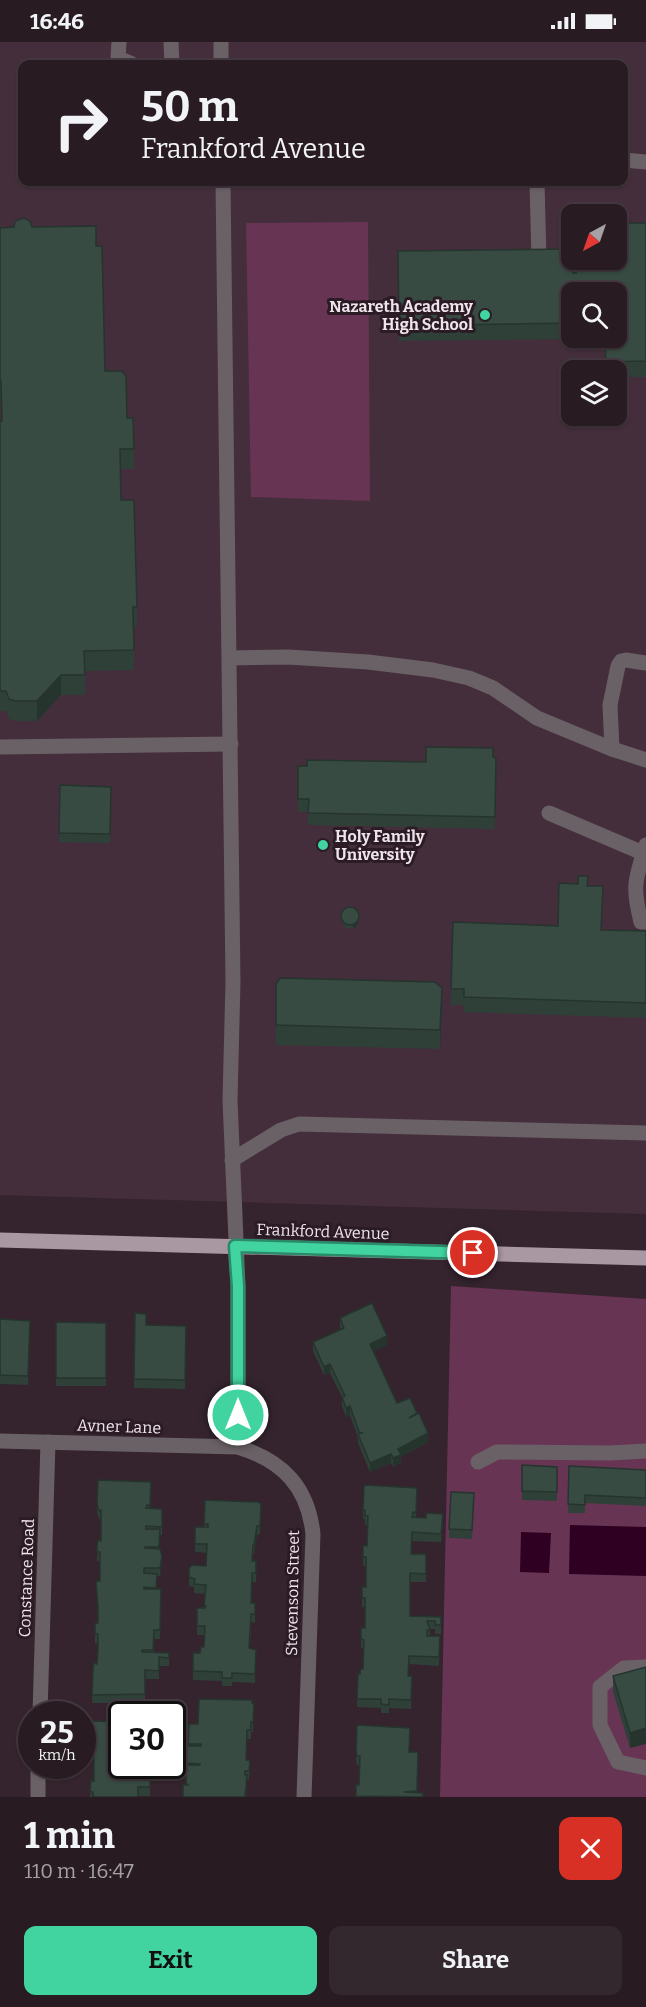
<!DOCTYPE html>
<html lang="en">
<head>
<meta charset="utf-8">
<style>
  body { margin:0; font-family:Bitter,serif; background:#34282f; color:#f1f3f6; height:100vh; display:flex; flex-direction:column; font-size:22px; white-space:nowrap }
  * { box-sizing:border-box; margin:0 }
  p { font-size:20px; color:#a5a1a5 }
  .icon { flex:none; width:33px; height:33px; fill:none; stroke:currentColor; stroke-width:2; stroke-linecap:round; stroke-linejoin:round }
  .map { position:relative; height:1755px; overflow:hidden }
  .side { display:flex; flex-direction:column; background:#281b22; flex:1 }
  .side>* { flex:none }
  .banner { position:absolute; left:18px; top:18px; width:610px; height:126px; border-radius:12px; box-shadow:0 2px 4px #0004,0 0 0 2px #443940; background:#281b22; color:#f1f3f6; overflow:hidden }
  .needle { width:39px; rotate:220deg }
  .tools { position:absolute; left:561px; top:162px; display:grid; gap:12px }
  .tools a { display:grid; place-items:center; width:66px; height:66px; border-radius:12px; background:#281b22; box-shadow:0 2px 4px #0004,0 0 0 2px #443940; font-size:30px }
  .speed { position:absolute; left:18px; top:1659px; display:flex; gap:12px; font-size:30px; font-weight:700; text-align:center }
  .speed>* { display:grid; place-content:center; width:78px; height:78px; border-radius:50%; background:#281b22; box-shadow:0 2px 4px #0004,0 0 0 2px #443940; line-height:1 }
  .speed small { font-size:15px; font-weight:400 }
  .speed .limit { border:3px solid #111; border-radius:9px; background:#fff; color:#111 }
  .pin { position:absolute; display:grid; place-items:center; width:51px; height:51px; color:#fff; margin:-26px; border:3px solid #fff; border-radius:50%; box-shadow:0 2px 6px #0007 }
  .me { position:absolute; width:66px; margin:-33px; rotate:0deg; stroke-linejoin:round; filter:drop-shadow(0 0 4px #0008) }
  .turn { display:flex; align-items:center; gap:21px; height:126px; padding:0 24px; font-size:27px }
  .turn .icon { width:78px; height:78px; stroke-width:2.5 }
  .turn b { display:block; font-size:42px; line-height:51px }
  .round { display:grid; place-items:center; flex:none; width:63px; height:63px; border-radius:12px; background:#34282f }
  .head { display:flex; align-items:center; justify-content:space-between; height:102px; padding:0 24px }
  h1 { font-size:36px; font-weight:700; line-height:45px }
  .action { display:flex; gap:12px; margin-top:auto; padding:12px 24px }
  .action a { flex:1; height:69px; border-radius:12px; background:#41d4a1; color:#111; font-size:24px; font-weight:700; line-height:69px; text-align:center }
  .action a+a { background:#34282f; color:#f1f3f6 }
  .status { display:flex; justify-content:space-between; align-items:center; height:42px; padding:0 30px; background:#281b22; direction:ltr }
  .status svg { height:16px; fill:currentColor }
  .map>svg:first-child { display:block }
  .built { fill:#442e3b; fill-rule:evenodd }
  .green { fill:#683454 }
  .water { fill:#2f0021 }
  .lines { fill:none; stroke-linecap:round; stroke-linejoin:round }
  .minor { stroke:#6a6166; stroke-width:15 }
  .major { stroke:#a997a1; stroke-width:15 }
  .wall { fill:#2f4039 }
  .shaded-wall { fill:#26342e }
  .building { fill:#374b42; stroke:#26342e; stroke-width:1.5 }
  .route-casing { stroke:#2a8a69; stroke-width:15 }
  .route { stroke:#41d4a1; stroke-width:10 }
  .poi-dot { fill:#41d4a1; stroke:#2b1b24; stroke-width:2 }
  .labels { text-anchor:middle; stroke-width:6; stroke-linejoin:round; paint-order:stroke }
  .poi-label { font-size:16px; font-weight:bold; fill:#f0e4eb; stroke:#2b1b24; text-anchor:end }
  .street-label { font-size:16px; fill:#f0e4eb; stroke:#2b1b24 }
</style>
</head>
<body>
<div class="status"><b>16:46</b><svg viewBox="0 0 49 12"><path d="M0 12V9h3v3zM5 12V6h3v6zM10 12V3h3v9zM15 12V0h3v12zM26 1h20v11H26zM47 4h2v5h-2z"/></svg></div>
<div class="map">
<svg width="646" height="1755" viewBox="0 0 646 1755">
  <rect width="100%" height="100%" fill="#35242e"/>
  <path class="built" d="M0,0H646V1172L0,1153ZM22,22H624V140H22ZM572,172H616V218H572ZM572,250H616V296H572ZM572,328H616V374H572Z"/>
  <g class="green">
    <path d="M368,180L370,459L251,455L246,181Z"/>
    <path d="M451,1244L646,1257V1755H440Z"/>
  </g>
  <g class="water">
    <path d="M570,1483L646,1485V1534L569,1532Z"/>
    <path d="M521,1490L551,1491L549,1531L520,1530Z"/>
  </g>
  <g class="lines">
    <g class="minor">
      <path d="M119,0L118,16L132,22"/>
      <path d="M171,0L172,22"/>
      <path d="M221,0V22"/>
      <path d="M624,118L646,120"/>
      <path d="M223,140L233,940L230,1058L238,1244V1405"/>
      <path d="M537,140L539,217"/>
      <path d="M230,616L288,615L368,620L433,628L469,636L493,646L537,676L612,707L646,718"/>
      <path d="M0,705L231,702"/>
      <path d="M612,707L610,663L618,624L621,619L626,618L646,621"/>
      <path d="M549,771L643,811"/>
      <path d="M646,803C635,838 632,844 641,880H646"/>
      <path d="M232,1118L281,1088L299,1082L646,1091"/>
      <path d="M0,1399L238,1405C283,1419 308,1445 313,1492L304,1755"/>
      <path d="M478,1420L497,1410L610,1411L646,1409"/>
      <path d="M646,1625L624,1626L600,1645V1683L618,1720L646,1726"/>
      <path d="M40,1672L48,1400"/>
      <path d="M38,1755V1724"/>
    </g>
    <path class="major" d="M0,1198L646,1216"/>
  </g>
  <g class="wall">
    <path d="M646,181V335H616V328H606L605,296L616,250H572V296H574V297L399,299L398,209L573,231L604,227Z"/>
    <path d="M32,185L96,204L105,329L127,376L134,407V427H120L121,458L137,565V585H134V628L85,629V653H61L37,679H15L9,676L6,669H0V379H1V359H0V186Z"/>
    <path d="M493,715L496,716L495,787L308,783V770H298V724L426,720Z"/>
    <path d="M60,743L111,745L110,801L59,800Z"/>
    <path d="M588,844L602,888L646,889V976L464,970V963H451V947L558,884Z"/>
    <path d="M342,870L359,871L358,882L353,887L346,886L342,881Z"/>
    <path d="M276,942L442,966L440,1007L276,1003Z"/>
    <path d="M135,1271L146,1283L186,1284L185,1347L134,1346Z"/>
    <path d="M340,1276L387,1303L374,1309L397,1361L417,1373L428,1400L401,1415V1421L393,1425L391,1421L370,1430L358,1401V1396L350,1373L346,1375L342,1364V1355L330,1331L324,1333L313,1309V1300L341,1287L340,1285Z"/>
    <path d="M0,1277L30,1279L28,1343L0,1342Z"/>
    <path d="M56,1280L106,1281V1344H56Z"/>
    <path d="M522,1423L557,1425V1459L522,1458Z"/>
    <path d="M569,1424L646,1428V1464L585,1461V1471H568Z"/>
    <path d="M98,1438L151,1440L150,1467H162V1493H160L159,1506L162,1522L160,1534H157V1547H161L160,1597H154V1610L169,1611V1624H159V1637H145V1661H92L93,1627L97,1622L98,1601H95V1581H98V1572L96,1539H100V1519H97L98,1498L101,1499V1477H99L97,1471Z"/>
    <path d="M364,1443L417,1446L416,1475L443,1481L441,1500L412,1499V1512H426V1540H410V1574L441,1575V1592H435V1587H430V1594H440L439,1624L409,1622L408,1634H412L411,1667L389,1666V1671H381V1666L357,1665L358,1632H360L363,1627L364,1606H361V1591L365,1586V1565H362V1545H366V1524H363V1508L367,1504V1483H365V1477H363Z"/>
    <path d="M474,1451L472,1497L449,1496V1487Z"/>
    <path d="M205,1458L261,1462L260,1492L257,1493L254,1512H253V1519H256V1540H252L251,1561H255V1581L251,1580L250,1606L256,1608L255,1641L232,1640V1644H222V1639L193,1638V1611H200L204,1605V1593H197V1566H204L205,1552L194,1551V1545L189,1544V1526L206,1524L207,1511L195,1510V1485H204Z"/>
    <path d="M646,1625L630,1706L613,1650V1634Z"/>
    <path d="M252,1661H254L253,1690L251,1689V1697H247L246,1718L250,1727L249,1738H247L246,1755H183L186,1743V1704H188L189,1682H198Z"/>
    <path d="M91,1679L140,1728L150,1729V1754H138V1755H90L91,1738L94,1739V1712H91Z"/>
    <path d="M357,1683L410,1710H418L417,1751L423,1755H356V1743H359L360,1723H357L356,1716Z"/>
  </g>
  <g class="shaded-wall">
    <path d="M61,633V653L37,679V659Z"/>
    <path d="M358,877V882L353,887V882Z"/>
    <path d="M442,946V966L440,1007V988Z"/>
    <path d="M387,1294V1303L370,1311V1302Z"/>
    <path d="M330,1322V1331L324,1333V1325Z"/>
    <path d="M350,1364V1373L346,1375V1366Z"/>
    <path d="M428,1391V1400L401,1415V1421L393,1425V1416L398,1407Z"/>
    <path d="M391,1412V1421L370,1430V1421Z"/>
    <path d="M257,1484V1493L254,1512V1503Z"/>
    <path d="M162,1514V1522L160,1534V1526Z"/>
    <path d="M646,1686V1702L630,1706V1691Z"/>
  </g>
  <g class="building">
    <path d="M24,176L30,179L32,185L96,184V204H102L105,329H122L126,334L127,376H133L134,407H120L121,458H134L137,565H133L134,608L84,609L85,633H61L37,659H15L9,657L6,649H0V379H2L1,339H0V186L14,185L15,179Z"/>
    <path d="M616,181H646V319L606,320L605,296H616V250H572V281L399,284L398,209L572,207L573,231H576V228L604,227V218H616Z"/>
    <path d="M426,705L493,706V715L496,716L495,775L308,771L309,757H298V724H307V718L426,720Z"/>
    <path d="M60,743L111,745L110,792L59,791Z"/>
    <path d="M578,834H588L587,844H603L601,888L646,889V961L464,955V947H451L453,880L558,884L559,841L578,842Z"/>
    <circle cx="350" cy="874" r="9"/>
    <path d="M280,936L435,940L442,946L440,988L276,983V942Z"/>
    <path d="M372,1261L387,1294L370,1302L397,1361L410,1356L417,1371L409,1376L419,1371L428,1391L398,1407L401,1413L393,1416L391,1412L370,1421L358,1392L362,1391L359,1390L350,1364L346,1366L342,1355L345,1354L330,1322L324,1325L313,1300L344,1286L340,1276Z"/>
    <path d="M135,1271L146,1272V1283L186,1284L185,1338L134,1337Z"/>
    <path d="M0,1277L30,1279L28,1334L0,1333Z"/>
    <path d="M56,1280L106,1281V1336H56Z"/>
    <path d="M522,1423L557,1425V1450L522,1449Z"/>
    <path d="M569,1424L646,1428V1456L585,1453V1463L568,1462Z"/>
    <path d="M98,1438L151,1440L150,1464L147,1463L146,1466L162,1467V1485L146,1484V1487H160L159,1505H145V1506L160,1507L162,1514L160,1526H144V1531L157,1532L156,1546L144,1545V1547H161L160,1588H154L153,1608H142V1610L169,1611V1616L159,1615V1629L145,1628V1652L92,1653L93,1627L94,1621L97,1622L98,1606V1592H95V1581H98V1565L96,1539H100V1510H97V1504L98,1498L101,1499V1468L99,1469L97,1462Z"/>
    <path d="M364,1443L417,1446L416,1471L413,1470L412,1475L426,1476V1471L443,1472L441,1492L412,1490L411,1512H426V1532L410,1531V1574L441,1575V1583H435V1579H427L430,1588H427V1594H440L439,1615L409,1614L408,1634H412L411,1658L389,1657V1663L381,1662V1657H357L358,1632H360V1627H363L364,1598L361,1597V1586H365V1556H362V1545H366V1515H363V1503L367,1504L368,1474H365V1468H363Z"/>
    <path d="M451,1450L474,1451L472,1488L449,1487Z"/>
    <path d="M205,1458L258,1460L261,1462L260,1484H257L254,1503H253L252,1519H256V1531H252L251,1561H255V1572H251L249,1606L256,1608L255,1632L232,1631V1636H222V1630L193,1629V1611H200L201,1605H204L205,1584H197V1566H205L206,1564H204L206,1543L194,1542L195,1537L189,1535V1526L192,1523L206,1524L207,1502H195V1485H208V1482H204Z"/>
    <path d="M646,1625V1686L630,1691L613,1634Z"/>
    <path d="M199,1657L252,1658V1661H254L253,1681L251,1680V1688H247L246,1718H250L249,1729H245V1733H247L245,1755H183V1743H189L186,1742V1723H200V1722L186,1721V1704H201V1702H188L189,1682H198Z"/>
    <path d="M91,1679L122,1680V1724H139V1728L150,1729V1745H138V1755H93V1750L90,1749L91,1738L94,1739V1704L91,1703Z"/>
    <path d="M357,1683L410,1686L409,1710H418L417,1749L404,1750L423,1751V1755L356,1754V1743H359L360,1714H357L356,1707Z"/>
  </g>
  <g class="lines">
    <g class="route-casing">
      <path id="route" d="M238,1373V1244L235,1204L473,1211"/>
    </g>
    <use href="#route" class="route"/>
  </g>
  <g class="poi-dot">
    <circle cx="485" cy="273" r="6"/>
    <circle cx="323" cy="803" r="6"/>
  </g>
  <g class="labels">
    <g class="poi-label">
      <text x="473" y="270">Nazareth Academy<tspan x="473" dy="18">High School</tspan></text>
      <text x="335" y="800" text-anchor="start">Holy Family<tspan x="335" dy="18">University</tspan></text>
    </g>
    <g class="street-label">
      <text transform="translate(323 1189) rotate(2)" y="6">Frankford Avenue</text>
      <text transform="translate(119 1384) rotate(2)" y="6">Avner Lane</text>
      <text transform="translate(26 1536) rotate(-88)" y="6">Constance Road</text>
      <text transform="translate(292 1551) rotate(-89)" y="6">Stevenson Street</text>
    </g>
  </g>
</svg>
<div class="tools">
<a><svg class="needle" viewBox="-14 -14 28 28"><path d="M0-13l5 13h-10z" fill="#e53935"/><path d="M0 13l5-13h-10z" fill="#a5a1a5"/></svg></a>
<a><svg class="icon" aria-label="search" viewBox="0 0 24 24"><circle cx="10" cy="10" r="6"/><path d="M15 15l6 6"/></svg></a>
<a><svg class="icon" aria-label="layers" viewBox="0 0 24 24"><path d="M12 4l9 5-9 5-9-5zM3 14l9 5 9-5"/></svg></a>
</div>
<div class="speed"><div>25<small>km/h</small></div><div class="limit">30</div></div>
<div class="pin" style="left:473px;top:1211px;background:#d93025"><svg class="icon" aria-label="arrive" viewBox="0 0 24 24"><path d="M6 21V4h12l-3 4 3 4H6"/></svg></div>
<svg class="me" style="left:238px;top:1373px" viewBox="-20 -20 40 40"><circle r="17" fill="#41d4a1" stroke="#fff" stroke-width="3"/><path d="M0-11L8 9 0 5-8 9z" fill="#fff"/></svg>
<div class="banner">
<div class="turn"><svg class="icon" aria-label="right" viewBox="0 0 24 24"><path d="M7 20v-9h11M14 6l5 5-5 5"/></svg><div><b>50 m</b>Frankford Avenue</div></div>
</div>
</div>
<section class="side">
<div class="head"><div><h1>1 min</h1><p>110 m · 16:47</p></div><a class="round" style="background:#d93025;color:#fff"><svg class="icon" aria-label="close" viewBox="0 0 24 24"><path d="M6 6l12 12M18 6L6 18"/></svg></a></div>
<div class="action"><a>Exit</a><a>Share</a></div>
</section>
</body>
</html>
